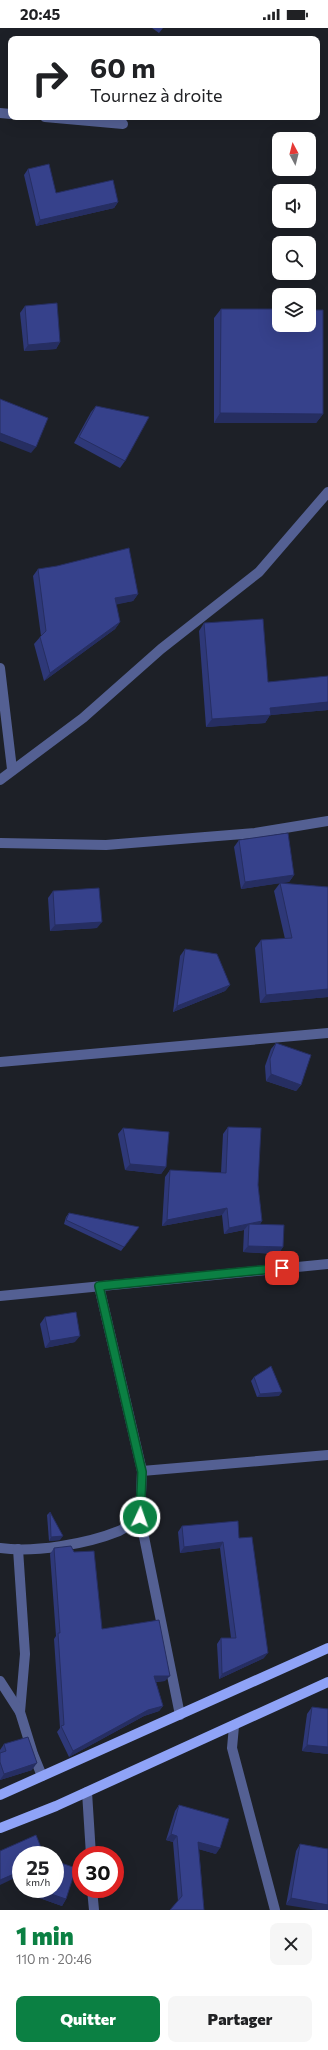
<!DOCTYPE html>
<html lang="fr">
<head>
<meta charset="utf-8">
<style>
  body { margin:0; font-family:Commissioner,sans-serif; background:#f6f6f6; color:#202124; height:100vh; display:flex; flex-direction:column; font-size:15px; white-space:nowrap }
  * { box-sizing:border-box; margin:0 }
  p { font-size:13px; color:#757577 }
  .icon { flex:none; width:22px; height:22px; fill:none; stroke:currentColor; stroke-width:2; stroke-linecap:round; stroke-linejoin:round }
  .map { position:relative; height:1882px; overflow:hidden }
  .details { display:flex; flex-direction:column; background:#fff; flex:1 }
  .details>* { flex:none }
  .hud { position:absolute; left:8px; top:8px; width:312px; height:84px; border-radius:8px; box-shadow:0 4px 16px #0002; background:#fff; color:#202124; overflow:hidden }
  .needle { width:26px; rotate:353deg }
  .buttons { position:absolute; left:272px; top:104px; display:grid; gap:8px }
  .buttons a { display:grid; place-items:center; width:44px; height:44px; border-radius:8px; background:#fff; box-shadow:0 4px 16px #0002; font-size:20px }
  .speed { position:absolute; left:12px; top:1818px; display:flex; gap:8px; font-size:20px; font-weight:700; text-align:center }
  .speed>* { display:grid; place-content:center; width:52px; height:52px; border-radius:50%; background:#fff; box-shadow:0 4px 16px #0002; line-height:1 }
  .speed small { font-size:10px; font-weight:400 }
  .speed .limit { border:6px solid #d22; background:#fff; color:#111 }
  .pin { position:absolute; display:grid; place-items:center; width:34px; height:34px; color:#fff; margin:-17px; border-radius:8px; box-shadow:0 2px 6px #0006 }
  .me { position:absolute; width:44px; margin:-22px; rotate:3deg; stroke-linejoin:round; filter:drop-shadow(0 0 3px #0008) }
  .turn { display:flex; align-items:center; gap:14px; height:84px; padding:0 16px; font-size:18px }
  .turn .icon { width:52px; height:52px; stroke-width:2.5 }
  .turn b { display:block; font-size:28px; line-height:34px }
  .round { display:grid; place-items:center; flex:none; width:42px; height:42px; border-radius:8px; background:#f6f6f6 }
  .summary { display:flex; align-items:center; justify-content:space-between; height:68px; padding:0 16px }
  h1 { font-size:24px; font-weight:800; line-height:30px; color:#0b8043 }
  .button { display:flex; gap:8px; margin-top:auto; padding:8px 16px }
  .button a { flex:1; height:46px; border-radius:8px; background:#0b8043; color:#fff; font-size:16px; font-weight:800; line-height:46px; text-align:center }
  .button a+a { background:#f6f6f6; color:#202124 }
  .status { display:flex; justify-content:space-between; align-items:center; height:28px; padding:0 20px; background:#fff; direction:ltr }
  .status svg { height:11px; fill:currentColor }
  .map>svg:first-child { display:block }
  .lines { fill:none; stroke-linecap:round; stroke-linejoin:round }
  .minor { stroke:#546093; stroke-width:10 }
  .major { stroke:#8fa3f7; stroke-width:10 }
  .wall { fill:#2e3878 }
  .shaded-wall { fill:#262e61 }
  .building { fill:#36418b; stroke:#262e61 }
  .route-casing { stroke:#07532c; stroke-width:10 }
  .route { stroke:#0b8043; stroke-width:7 }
</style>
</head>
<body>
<div class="status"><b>20:45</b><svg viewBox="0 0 49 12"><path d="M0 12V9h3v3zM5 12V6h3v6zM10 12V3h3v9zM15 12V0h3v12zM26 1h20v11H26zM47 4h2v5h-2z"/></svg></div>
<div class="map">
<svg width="328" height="1882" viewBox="0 0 328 1882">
  <rect width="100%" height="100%" fill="#1d2027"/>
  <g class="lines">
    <g class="minor">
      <path d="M0,85L11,86"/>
      <path d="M45,89L123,96"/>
      <path d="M0,640L12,741"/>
      <path d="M0,752L83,690L161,621L259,544L328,464"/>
      <path d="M0,815L106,817L255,805L328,793"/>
      <path d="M0,1034L328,1005"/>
      <path d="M99,1258L142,1443L140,1489L180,1687"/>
      <path d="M0,1268L328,1236"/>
      <path d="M142,1443L328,1427"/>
      <path d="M0,1520C34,1525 87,1516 119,1503C126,1500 133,1493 140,1489"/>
      <path d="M18,1521L25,1626L20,1684L33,1726L42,1748"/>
      <path d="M0,1653L20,1684"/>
      <path d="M234,1698L232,1720L275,1882"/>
      <path d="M87,1764L91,1827"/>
      <path d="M92,1861L94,1882"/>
    </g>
    <g class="major">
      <path d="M0,1767L328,1620"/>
      <path d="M0,1800L56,1778L328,1654"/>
    </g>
  </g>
  <g class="wall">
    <path d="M152,0H163L159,5Z"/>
    <path d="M28,141L56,165L118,174L114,180L36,198L24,147Z"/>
    <path d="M25,278L60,314L56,321L24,323L20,285Z"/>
    <path d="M221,281L323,386L316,395H214V290Z"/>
    <path d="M96,378L125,433L120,440L74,415L91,384Z"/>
    <path d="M38,541L138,566L133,573L116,576L120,594L115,601L44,653L34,616L41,608L33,548Z"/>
    <path d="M204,595L268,654L328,682L270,687L265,695L206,699L199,603Z"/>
    <path d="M239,812L294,847L289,854L280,855L328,859V969L260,975L255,920L261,912L285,911L274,863L280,855L241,861L234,819Z"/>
    <path d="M53,863L97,900L50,903L48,870Z"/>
    <path d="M185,921L230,957L225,963L173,984L180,928Z"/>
    <path d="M276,1015L301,1057L296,1063L266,1053L265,1038L271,1021Z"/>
    <path d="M228,1099L258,1157L262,1193L260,1196L283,1219L278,1226L243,1224L244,1202L224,1206L222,1187L162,1198L165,1149L170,1142L221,1145L223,1106Z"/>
    <path d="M123,1100L166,1139L161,1146L125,1142L118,1106Z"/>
    <path d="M69,1185L139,1199L121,1223L64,1196L66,1189Z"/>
    <path d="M45,1289L75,1314L45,1320L40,1296Z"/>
    <path d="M254,1349L279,1368L257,1369L251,1353Z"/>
    <path d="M50,1484L60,1512L49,1513L47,1487Z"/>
    <path d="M182,1498L239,1510L264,1630L219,1651L217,1616L221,1610H231L220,1520L180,1525L178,1504Z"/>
    <path d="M54,1520L102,1601L165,1653L156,1654L163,1678L159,1683L144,1688L69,1729L57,1704L60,1700L54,1611L56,1608L50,1526Z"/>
    <path d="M312,1679L328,1681V1726L302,1723L307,1686Z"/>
    <path d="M4,1716L32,1742L0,1752V1722Z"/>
    <path d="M179,1777L216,1826L199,1821L204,1882L178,1873L173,1814L166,1812L175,1783Z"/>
    <path d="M300,1816L328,1821L286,1877L296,1823Z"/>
    <path d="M33,1861H55L66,1871L62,1878L31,1867Z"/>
  </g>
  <g class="shaded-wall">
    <path d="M118,174L114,180L36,198L40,192Z"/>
    <path d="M60,314L56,321L24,323L28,317Z"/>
    <path d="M220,385L323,386L316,395H214Z"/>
    <path d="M0,405L36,419L31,425L0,413Z"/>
    <path d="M138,566L133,573L110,578L115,570Z"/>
    <path d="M120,594L115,601L44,653L50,645Z"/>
    <path d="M328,674V682L270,687L265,695L206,699L212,691L270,680Z"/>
    <path d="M294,847L289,854L241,861L245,854Z"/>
    <path d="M102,894L97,900L50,903L55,897Z"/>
    <path d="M230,957L225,963L173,984L177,978Z"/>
    <path d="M328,961V969L260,975L266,967Z"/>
    <path d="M271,1046L301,1057L296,1063L266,1053Z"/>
    <path d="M130,1136L166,1139L161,1146L125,1142Z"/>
    <path d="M227,1180L222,1187L162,1198L167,1192Z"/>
    <path d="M262,1193L257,1200L249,1196Z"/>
    <path d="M249,1196L244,1202L224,1206L229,1200Z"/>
    <path d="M248,1218L283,1219L278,1226L243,1224Z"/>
    <path d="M80,1308L75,1314L45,1320L50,1313Z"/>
    <path d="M282,1364L279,1368L257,1369L260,1366Z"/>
    <path d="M63,1508L60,1512L49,1513L51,1509Z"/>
    <path d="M223,1514L220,1520L180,1525L184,1519Z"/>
    <path d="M268,1625L264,1630L219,1651L222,1646Z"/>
    <path d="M154,1648H170L165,1653L150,1654Z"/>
    <path d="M163,1678L159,1683L144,1688L69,1729L73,1723L148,1682Z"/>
    <path d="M307,1717L328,1719V1726L302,1723Z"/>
    <path d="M37,1735L32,1742L0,1752L4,1746Z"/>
    <path d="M171,1806L177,1808L173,1814L166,1812Z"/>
    <path d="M198,1814L220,1820L216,1826L194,1820Z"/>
    <path d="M21,1843V1847L0,1857V1852Z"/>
    <path d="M35,1861L66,1871L62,1878L31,1867Z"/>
    <path d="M291,1870L328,1877V1882H317L286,1877Z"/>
  </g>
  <g class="building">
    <path d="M49,136L56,165L113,152L118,174L40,192L28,141Z"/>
    <path d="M57,275L60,314L28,317L25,278Z"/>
    <path d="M221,281H279V297H309V282H323V386L220,385Z"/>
    <path d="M0,371L48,390L36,419L0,405Z"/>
    <path d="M96,378L149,389L125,433L79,409Z"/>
    <path d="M129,520L138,566L115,570L120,594L50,645L40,609L46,603L38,541L57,538Z"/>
    <path d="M263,591L268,654L328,648V674L270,680L271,687L212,691L204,595Z"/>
    <path d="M288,805L294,847L245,854L239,812Z"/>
    <path d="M280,855L328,859V961L266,967L261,912L292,910Z"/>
    <path d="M99,860L102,894L55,897L53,863Z"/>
    <path d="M185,921L217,926L230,957L177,978Z"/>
    <path d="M276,1015L311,1027L301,1057L271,1046L270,1031Z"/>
    <path d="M228,1099L261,1100L258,1157L262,1193L229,1200L227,1180L167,1192L170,1142L226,1145Z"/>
    <path d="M123,1100L169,1104L166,1139L130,1136Z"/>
    <path d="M69,1185L139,1199L124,1219L66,1192Z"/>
    <path d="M249,1196L284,1197L283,1219L248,1218Z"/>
    <path d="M76,1284L80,1308L50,1313L45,1289Z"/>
    <path d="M271,1338L282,1364L260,1366L254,1349Z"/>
    <path d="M50,1484L63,1508L51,1509Z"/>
    <path d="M238,1493L239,1510L252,1509L268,1625L222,1646L221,1610H236L223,1514L184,1519L182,1498Z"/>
    <path d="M71,1518L74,1524L94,1523L102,1601L159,1592L170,1648H154L163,1678L148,1682L73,1723L61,1698L64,1697L58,1605H60L54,1520Z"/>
    <path d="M312,1679L328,1681V1719L307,1717Z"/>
    <path d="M28,1709L37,1735L4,1746L0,1734V1725L6,1723L4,1716Z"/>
    <path d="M179,1777L229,1791L220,1820L198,1814L204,1882H170L182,1868L177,1808L171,1806Z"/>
    <path d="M36,1807L44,1827H21V1843L0,1852V1823Z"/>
    <path d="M300,1816L328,1821V1877L291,1870Z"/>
    <path d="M55,1833L76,1840L66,1871L36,1861H55Z"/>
  </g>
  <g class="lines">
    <g class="route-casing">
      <path id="route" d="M140,1489L142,1444L99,1258L282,1240"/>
    </g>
    <use href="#route" class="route"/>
  </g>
</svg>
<div class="buttons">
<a><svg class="needle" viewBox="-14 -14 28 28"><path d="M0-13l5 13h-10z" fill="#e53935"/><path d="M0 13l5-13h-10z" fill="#757577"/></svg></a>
<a><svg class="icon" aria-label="sound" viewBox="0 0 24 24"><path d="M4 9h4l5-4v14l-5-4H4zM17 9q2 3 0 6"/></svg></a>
<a><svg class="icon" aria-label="search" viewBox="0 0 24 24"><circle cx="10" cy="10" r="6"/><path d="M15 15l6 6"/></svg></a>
<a><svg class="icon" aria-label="layers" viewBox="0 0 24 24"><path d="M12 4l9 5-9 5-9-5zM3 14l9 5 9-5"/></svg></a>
</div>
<div class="speed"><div>25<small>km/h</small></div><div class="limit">30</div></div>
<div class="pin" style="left:282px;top:1240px;background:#d93025"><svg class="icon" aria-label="arrive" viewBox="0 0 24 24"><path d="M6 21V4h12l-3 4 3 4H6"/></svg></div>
<svg class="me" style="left:140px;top:1489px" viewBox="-20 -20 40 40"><circle r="17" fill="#0b8043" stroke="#fff" stroke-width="3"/><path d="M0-11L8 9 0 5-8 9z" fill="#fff"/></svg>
<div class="hud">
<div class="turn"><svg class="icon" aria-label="right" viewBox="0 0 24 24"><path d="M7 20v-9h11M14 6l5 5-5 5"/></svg><div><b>60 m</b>Tournez à droite</div></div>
</div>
</div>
<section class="details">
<div class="summary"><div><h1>1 min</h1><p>110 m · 20:46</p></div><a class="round"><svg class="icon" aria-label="close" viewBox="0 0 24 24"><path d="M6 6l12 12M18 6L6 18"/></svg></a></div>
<div class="button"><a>Quitter</a><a>Partager</a></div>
</section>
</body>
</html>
